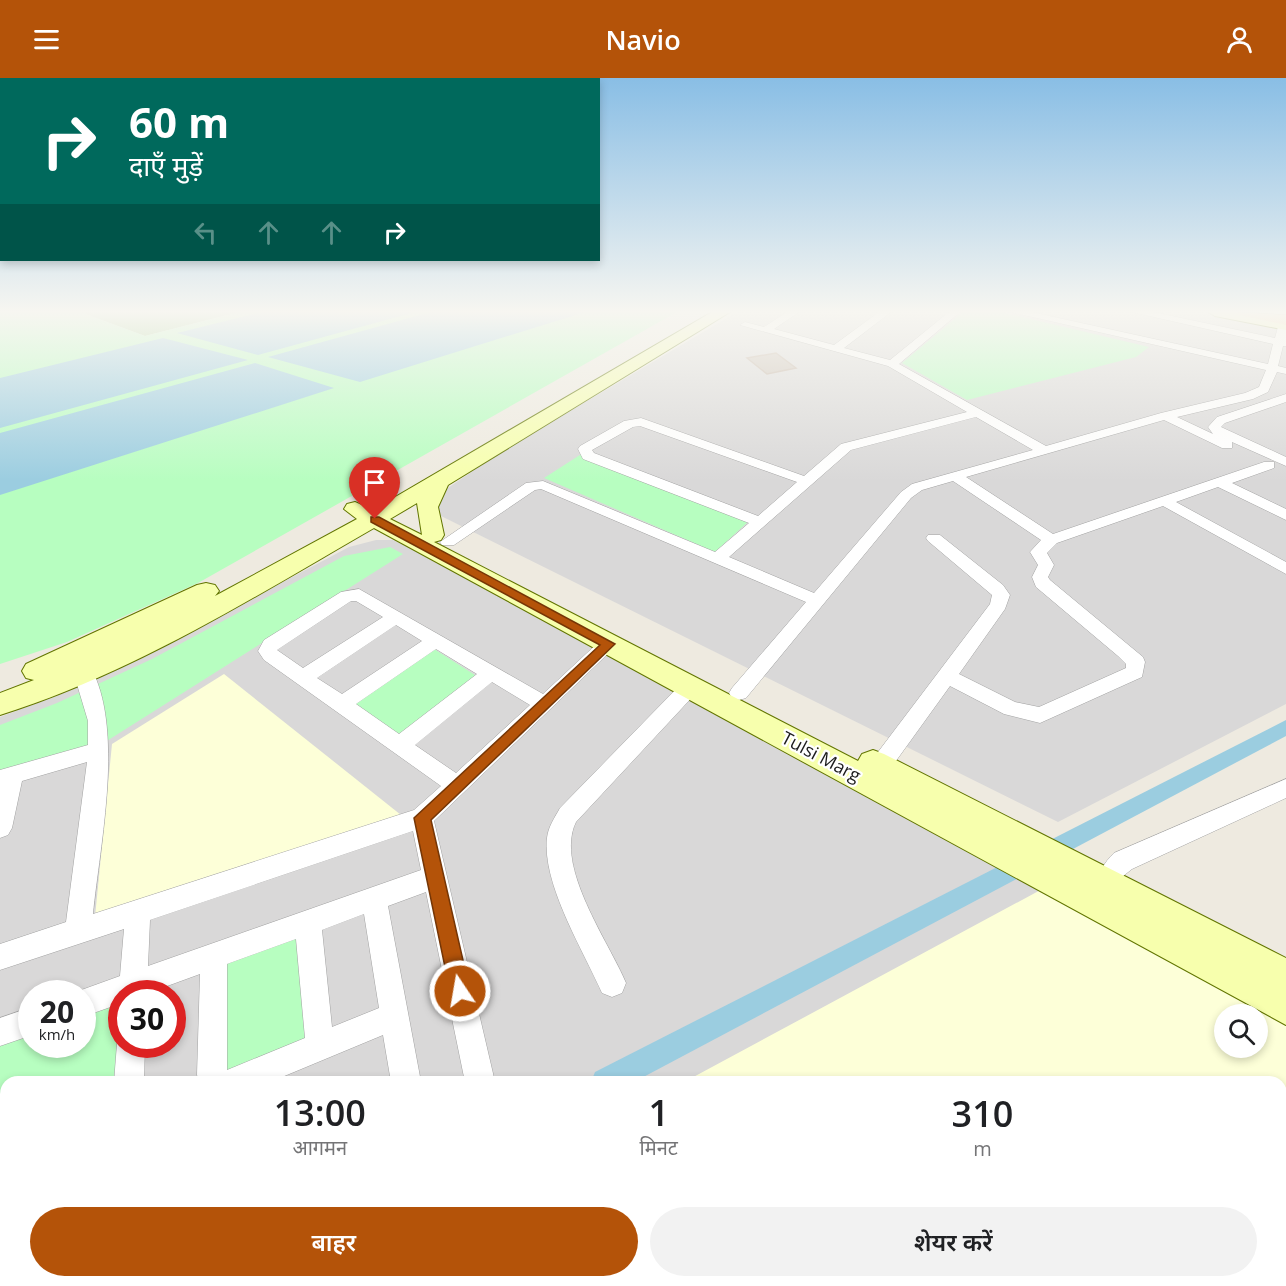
<!DOCTYPE html>
<html lang="hi">
<head>
<meta charset="utf-8">
<style>
  body { margin:0; font-family:"Open Sans","Noto Sans Devanagari",sans-serif; background:#f2f2f2; color:#202124; height:100vh; display:flex; flex-direction:column; font-size:22px; white-space:nowrap }
  * { box-sizing:border-box; margin:0 }
  p { font-size:20px; color:#757577 }
  .icon { flex:none; width:33px; height:33px; fill:none; stroke:currentColor; stroke-width:2; stroke-linecap:round; stroke-linejoin:round }
  .map { position:relative; flex:1; overflow:hidden }
  .drawer { position:absolute; left:0px; top:998px; width:1287px; height:212px; display:flex; flex-direction:column; background:#fff; border-radius:18px 18px 0 0; box-shadow:0 3px 9px #0003 }
  .drawer>* { flex:none }
  .hud { position:absolute; left:0px; top:0px; width:600px; height:183px; box-shadow:0 3px 9px #0003; background:#00695c; color:#fff; overflow:hidden }
  .fabs { position:absolute; left:1214px; top:926px; display:grid; gap:12px }
  .fabs a { display:grid; place-items:center; width:54px; height:54px; border-radius:50%; background:#fff; box-shadow:0 3px 9px #0003; font-size:30px }
  .speed { position:absolute; left:18px; top:902px; display:flex; gap:12px; font-size:30px; font-weight:700; text-align:center }
  .speed>* { display:grid; place-content:center; width:78px; height:78px; border-radius:50%; background:#fff; box-shadow:0 3px 9px #0003; line-height:1 }
  .speed small { font-size:15px; font-weight:400 }
  .speed .limit { border:9px solid #d22; background:#fff; color:#111 }
  .pin { position:absolute; display:grid; place-items:center; width:51px; height:51px; color:#fff; margin:-62px -26px; border-radius:50% 50% 50% 0; rotate:-45deg; box-shadow:0 0 6px #0007 }
  .pin .icon { rotate:45deg }
  .me { position:absolute; width:66px; margin:-33px; rotate:348deg; stroke-linejoin:round; filter:drop-shadow(0 0 4px #0008) }
  .turn { display:flex; align-items:center; gap:21px; height:126px; padding:0 30px; font-size:27px }
  .turn .icon { width:78px; height:78px; stroke-width:2.5 }
  .turn b { display:block; font-size:42px; line-height:51px }
  .lanes { display:flex; align-items:center; height:57px; padding:0 30px; background:#0003; justify-content:center; gap:30px; direction:ltr }
  .lanes .off { opacity:.35 }
  .eta { display:flex; justify-content:space-evenly; align-items:center; height:102px; text-align:center }
  .eta b { font-size:36px; font-weight:600; line-height:42px }
  .button { display:flex; gap:12px; margin-top:auto; padding:12px 30px }
  .button a { flex:1; height:69px; border-radius:36px; background:#b45309; color:#fff; font-size:24px; font-weight:600; line-height:69px; text-align:center }
  .button a+a { background:#f2f2f2; color:#202124 }
  header { display:flex; justify-content:space-between; align-items:center; height:78px; padding:0 30px; background:#b45309; color:#fff; font-size:27px; font-weight:600 }
  .map>svg:first-child { display:block }
  .residential { fill:#d9d8d8; fill-rule:evenodd }
  .education { fill:#fdffd8; fill-rule:evenodd }
  .forest { fill:#a0d190 }
  .park { fill:#b7fec0 }
  .water { fill:#9bcde0 }
  .lines { fill:none; stroke-linecap:round; stroke-linejoin:round }
  .canal { fill:#9bcde0; fill-rule:evenodd }
  .building { fill:#cac0b6; stroke:#c1b0a1; stroke-width:1.5 }
  .street-casing { stroke:#a2a2a2; stroke-width:1 }
  .secondary-casing { stroke:#627500; stroke-width:2 }
  .primary-casing { stroke:#936900; stroke-width:1 }
  .street { fill:#fff; fill-rule:evenodd }
  .secondary { fill:#f7ffad; fill-rule:evenodd }
  .primary { fill:#ffd694; fill-rule:evenodd }
  .route { fill:#b45309; stroke:#753606; stroke-width:1.5 }
  .labels { text-anchor:middle; stroke-width:4.5; stroke-linejoin:round; paint-order:stroke }
  .street-label { font-size:18px; fill:#1b1b1b; stroke:#fff }
</style>
</head>
<body>
<header><svg class="icon" aria-label="menu" viewBox="0 0 24 24"><path d="M4 6h16M4 12h16M4 18h16"/></svg>Navio<svg class="icon" aria-label="person" viewBox="0 0 24 24"><circle cx="12" cy="8" r="4"/><path d="M4 21q1-7 8-7t8 7"/></svg></header>
<div class="map">
<svg width="1286" height="1208" viewBox="0 0 1286 1208">
  <rect width="100%" height="100%" fill="#eeeae0"/>
  <g class="residential">
    <path d="M737,234H1215L1286,248V626L1058,744L435,435L436,418L498,376Z"/>
    <path d="M376,462H393L415,472L1286,931V1208H0V639L59,617L145,577L349,469ZM32,915H82V966H32ZM122,915H172V966H122ZM1224,936H1257V969H1224ZM6,1004H1281V1203H6Z"/>
  </g>
  <g class="education">
    <path d="M224,596L401,737L95,839L112,666Z"/>
    <path d="M1046,809L1286,940V1208H553L551,1203H1281V1004L686,1003ZM1224,936H1257V969H1224Z"/>
  </g>
  <path class="forest" d="M80,234H239L145,258Z"/>
  <g class="park">
    <path d="M0,234H80L145,258L239,234H677L198,505L67,564L0,586Z"/>
    <path d="M963,234H1001L1149,269L1136,279L967,322L902,285Z"/>
    <path d="M583,375L750,442L715,474L544,400Z"/>
    <path d="M390,469L403,476L102,666L0,695V647L57,625L152,581L344,478Z"/>
    <path d="M431,569L478,599L400,661L353,626Z"/>
    <path d="M303,851L314,965L222,1002L220,880Z"/>
    <path d="M122,915L123,1003L6,1004V1073L0,1075V959L31,948L32,966H82L83,929Z"/>
    <path d="M6,1194V1203H147L137,1208H0V1197Z"/>
  </g>
  <g class="water">
    <path d="M262,234H415L258,277L177,255Z"/>
    <path d="M431,234H585L360,304L268,279Z"/>
    <path d="M163,260L248,282L0,350V300Z"/>
    <path d="M255,285L334,310L0,417V355Z"/>
  </g>
  <g class="lines">
    <g class="canal">
      <path d="M1286,642V658L634,1004H591L595,994Z"/>
      <path d="M198,1203H237L235,1208H196Z"/>
    </g>
  </g>
  <path class="building" d="M776,275L796,290L767,296L747,280Z"/>
  <g class="lines">
    <g class="street-casing">
      <g id="street">
        <path d="M787,234H799L774,251L834,267L879,234H891L844,270L890,282L949,234H960L899,286L1046,368L1161,335L1245,315L1259,309L1266,292L1011,234H1031L1268,286L1273,266L1132,234H1153L1275,260L1279,245L1286,242V268H1283L1278,288L1286,290V296L1277,294L1268,314L1253,321L1177,339L1213,356L1208,349L1217,339L1286,316V324L1225,345L1221,349L1286,379V388L1232,364V370H1222L1164,342L966,399L1053,456L1264,384H1274V390L1232,405L1286,431V442L1218,409L1176,424L1286,484V496L1163,428L1057,465L1047,475L1054,487L1048,499L1050,502L1143,579L1145,584L1142,599L1040,645L1004,636L950,608L888,694L880,697L872,694L869,688L872,682L990,526L992,517L928,463L926,460L928,457H940L1003,507L1010,517L1005,531L959,596L1015,624L1039,629L1126,590V586L1118,578L1036,509L1032,499L1038,487L1030,474L1041,462L953,403L922,412L911,420L746,620L739,622L732,620L729,615L732,610L806,524L541,411L535,412L454,467H442L440,464L526,405L543,403L715,474L749,445L583,381L578,371L580,368L624,343L641,340L804,398L841,366L967,334L888,288L740,247L745,244L764,249ZM976,339L1033,372L912,406L901,414L814,515L729,479L851,372ZM640,348L797,404L758,438L594,375L592,372L633,349Z"/>
        <path d="M359,511L543,616L602,561H616L618,566L434,743L495,1004H465L426,814L388,828L421,1004H391L383,957L270,1004H200L197,997L200,896L148,915H122V925L82,939V915H73L120,898L124,851L0,892V866L66,844L87,684L22,703L12,750L8,757L0,760V692L88,667V643L73,593L76,588H90C125,650 100,766 93,836L414,732L441,708L264,582L258,573L264,562L341,514ZM351,523H356L383,539L303,590L277,572ZM396,547L422,563L342,616L317,600ZM436,571L477,596L399,656L356,626ZM492,604L530,627L456,695L415,667ZM413,753L421,792L148,888L150,842ZM364,836L379,930L332,949L322,852ZM296,861L305,960L227,992V886Z"/>
        <path d="M690,602L697,604L700,609L697,614L576,744C554,788 609,864 626,905L622,915L612,919L602,915C583,872 542,806 547,760C548,749 555,739 560,730L683,604Z"/>
        <path d="M1286,701V720L1132,791L1122,799L1116,817L1107,821L1098,817L1095,809C1099,794 1103,786 1114,775Z"/>
        <path d="M32,929V957L0,968V940Z"/>
        <path d="M121,956L122,966H145L144,1004H114L117,966Z"/>
        <path d="M6,1062V1094L0,1097V1065Z"/>
        <path d="M6,1167V1201L0,1203V1169Z"/>
        <path d="M442,1203H486L483,1208H440Z"/>
        <path d="M506,1203H542L544,1208H508Z"/>
      </g>
    </g>
    <g class="secondary-casing">
      <g id="secondary">
        <path d="M712,234H730L448,407L438,429L444,457L441,462L434,464L858,683L862,676L873,672L884,676L1286,880V947L374,450C254,519 132,596 0,637V615L34,602L26,600L22,593L26,586L197,507L206,505L215,507L219,513L215,518L357,441L344,431L347,426L355,424L373,432ZM417,425L422,457L390,441Z"/>
        <path d="M1208,234H1239L1286,244V252L1215,238Z"/>
      </g>
    </g>
    <g class="primary-casing">
      <path id="primary" d="M1237,234L1286,237V247L1239,237Z"/>
    </g>
    <use href="#street" class="street"/>
    <use href="#secondary" class="secondary"/>
    <use href="#primary" class="primary"/>
  </g>
  <linearGradient id="sky" x2="0" y2="1"><stop stop-color="#89bee5"/><stop offset="0.58" stop-color="#f7f6f1"/><stop offset="1" stop-color="#f7f6f1" stop-opacity="0"/></linearGradient>
  <rect width="1286" height="403" fill="url(#sky)"/>
  <path class="route" d="M371,439H379L615,566L431,742L470,913L467,920L460,922L453,920L450,913L414,740L600,567L371,444Z"/>
  <g class="labels">
    <g class="street-label">
      <text transform="translate(821 679) rotate(28)" y="6">Tulsi Marg</text>
    </g>
  </g>
</svg>
<div class="fabs">
<a><svg class="icon" aria-label="search" viewBox="0 0 24 24"><circle cx="10" cy="10" r="6"/><path d="M15 15l6 6"/></svg></a>
</div>
<div class="speed"><div>20<small>km/h</small></div><div class="limit">30</div></div>
<div class="pin" style="left:375px;top:441px;background:#d93025"><svg class="icon" aria-label="arrive" viewBox="0 0 24 24"><path d="M6 21V4h12l-3 4 3 4H6"/></svg></div>
<svg class="me" style="left:460px;top:913px" viewBox="-20 -20 40 40"><circle r="17" fill="#b45309" stroke="#fff" stroke-width="3"/><path d="M0-11L8 9 0 5-8 9z" fill="#fff"/></svg>
<div class="hud">
<div class="turn"><svg class="icon" aria-label="right" viewBox="0 0 24 24"><path d="M7 20v-9h11M14 6l5 5-5 5"/></svg><div><b>60 m</b>दाएँ मुड़ें</div></div>
<div class="lanes"><svg class="icon off" aria-label="left" viewBox="0 0 24 24"><path d="M17 20v-9H6M10 6l-5 5 5 5"/></svg><svg class="icon off" aria-label="ahead" viewBox="0 0 24 24"><path d="M12 20V5M6 11l6-6 6 6"/></svg><svg class="icon off" aria-label="ahead" viewBox="0 0 24 24"><path d="M12 20V5M6 11l6-6 6 6"/></svg><svg class="icon" aria-label="right" viewBox="0 0 24 24"><path d="M7 20v-9h11M14 6l5 5-5 5"/></svg></div>
</div>
<section class="drawer">
<div class="eta">
<div><b>13:00</b><p>आगमन</p></div>
<div><b>1</b><p>मिनट</p></div>
<div><b>310</b><p>m</p></div>
</div>
<div class="button"><a>बाहर</a><a>शेयर करें</a></div>
</section>
</div>
</body>
</html>
